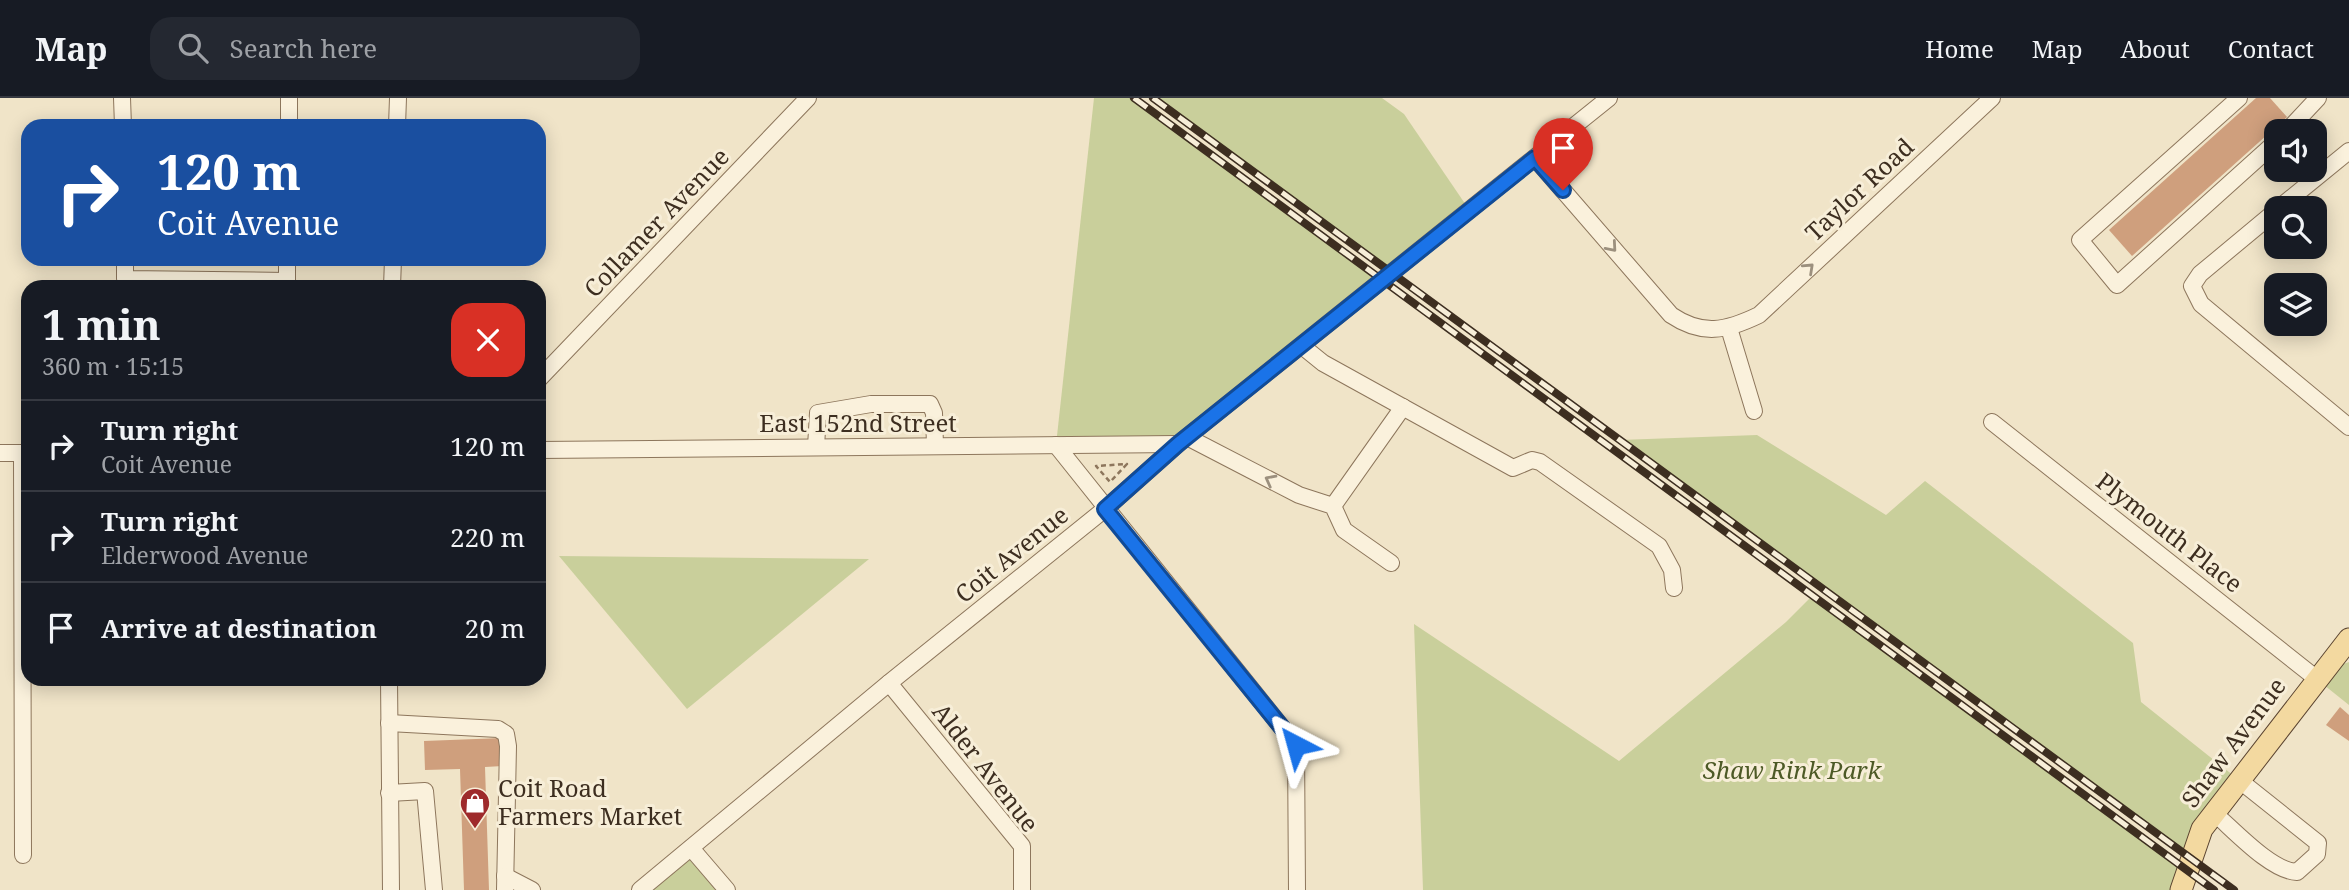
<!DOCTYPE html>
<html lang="en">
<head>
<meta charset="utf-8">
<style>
  body { margin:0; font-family:"Noto Serif",serif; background:#242831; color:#f1f3f6; height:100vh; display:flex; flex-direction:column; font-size:26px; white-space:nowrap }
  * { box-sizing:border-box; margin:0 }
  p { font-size:23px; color:#9ea1a6 }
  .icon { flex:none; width:38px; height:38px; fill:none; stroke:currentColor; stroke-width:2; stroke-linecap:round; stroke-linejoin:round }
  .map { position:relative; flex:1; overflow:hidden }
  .drawer { position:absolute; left:21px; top:182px; width:525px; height:406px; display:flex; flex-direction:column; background:#171b24; border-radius:21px; box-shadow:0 4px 18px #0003 }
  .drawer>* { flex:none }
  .guide { position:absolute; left:21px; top:21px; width:525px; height:147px; border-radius:21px; box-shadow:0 4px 18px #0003; background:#1a4fa0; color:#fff; overflow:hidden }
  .controls { position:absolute; left:2264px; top:21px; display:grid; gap:14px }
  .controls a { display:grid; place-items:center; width:63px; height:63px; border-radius:14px; background:#171b24; box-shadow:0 4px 18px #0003; font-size:35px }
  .pin { position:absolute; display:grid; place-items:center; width:60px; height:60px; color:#fff; margin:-72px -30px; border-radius:50% 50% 50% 0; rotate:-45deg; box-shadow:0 0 7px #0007 }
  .pin .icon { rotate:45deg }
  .me { position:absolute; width:77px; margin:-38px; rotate:321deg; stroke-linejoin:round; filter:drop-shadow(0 0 5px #0008) }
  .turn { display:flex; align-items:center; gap:24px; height:147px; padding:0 21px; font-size:32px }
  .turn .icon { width:91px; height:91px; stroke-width:2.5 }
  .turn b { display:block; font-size:49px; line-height:60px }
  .round { display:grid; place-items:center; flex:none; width:74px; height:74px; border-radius:21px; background:#242831 }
  .summary { display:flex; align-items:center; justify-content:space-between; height:119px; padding:0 21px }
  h1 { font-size:42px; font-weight:700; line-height:52px }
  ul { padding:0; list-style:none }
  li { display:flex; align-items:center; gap:21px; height:91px; padding:0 21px; border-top:2px solid #363941 }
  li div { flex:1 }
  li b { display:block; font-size:26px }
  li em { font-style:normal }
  header { display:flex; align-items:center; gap:42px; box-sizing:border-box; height:98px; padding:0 35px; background:#171b24; border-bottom:2px solid #363941 }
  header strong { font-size:33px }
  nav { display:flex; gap:38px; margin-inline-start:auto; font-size:24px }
  .search { width:490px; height:63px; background:#242831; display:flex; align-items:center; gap:18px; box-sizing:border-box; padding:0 24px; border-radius:21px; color:#9ea1a6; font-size:26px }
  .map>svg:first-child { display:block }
  .green { fill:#c9cf9b }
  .building { fill:#cf9f7d }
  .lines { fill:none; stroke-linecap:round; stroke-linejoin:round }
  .minor-casing { stroke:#8d765c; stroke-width:18 }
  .major-casing { stroke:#5b4430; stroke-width:23 }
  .path { stroke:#8d765c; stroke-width:2.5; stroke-dasharray:5 3.5; stroke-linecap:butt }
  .minor { stroke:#faf1dc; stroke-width:16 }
  .major { stroke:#f3d9a0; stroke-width:21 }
  .rail-casing { stroke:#3d2e20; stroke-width:8 }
  .rail { stroke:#f7eed8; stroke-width:5; stroke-dasharray:16; stroke-linecap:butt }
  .oneway { stroke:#9c907e }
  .route-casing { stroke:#114b97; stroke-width:18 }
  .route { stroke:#1a73e8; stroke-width:12 }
  .labels { text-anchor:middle; stroke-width:6; stroke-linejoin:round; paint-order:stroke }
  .street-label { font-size:24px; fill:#3d2e20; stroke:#f7eed8 }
  .park-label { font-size:24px; font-style:italic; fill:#4d5a26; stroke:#f7eed8 }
  .poi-label { font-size:24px; fill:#3d2e20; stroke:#f7eed8; text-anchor:start }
</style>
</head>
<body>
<header>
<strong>Map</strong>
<div class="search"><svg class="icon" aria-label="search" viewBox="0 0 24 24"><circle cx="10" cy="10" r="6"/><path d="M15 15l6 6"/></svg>Search here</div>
<nav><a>Home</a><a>Map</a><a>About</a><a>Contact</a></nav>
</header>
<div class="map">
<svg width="2349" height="792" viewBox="0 0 2349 792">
  <rect width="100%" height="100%" fill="#f0e4c8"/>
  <g class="green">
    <path d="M1094,0H1134L1384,184L1178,346L1056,347Z"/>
    <path d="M1153,0H1382L1404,16L1470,113L1395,174L1369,158Z"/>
    <path d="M1757,337L1886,417L1925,383L2133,545L2141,604L2239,682L2190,760L1620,342Z"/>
    <path d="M559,458L869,461L687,611Z"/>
    <path d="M1812,498L2164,755L2186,774L2181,792H1423L1414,526L1619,663L1786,524Z"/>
    <path d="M2349,564V607L2324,587L2340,567Z"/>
    <path d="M691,750L727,792H640Z"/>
  </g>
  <g class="building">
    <path d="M2256,0H2270L2287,19L2132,158L2109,132Z"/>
    <path d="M2340,609L2349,617V643L2326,627Z"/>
    <path d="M502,640L503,668L485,669L489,792H464L460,671L425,672L424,643Z"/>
  </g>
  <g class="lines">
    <g class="minor-casing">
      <g id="minor">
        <path d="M122,0L123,28"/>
        <path d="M2239,0L2080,142L2117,187L2277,43"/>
        <path d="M289,28V0"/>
        <path d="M397,28L398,0"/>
        <path d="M2287,33L2318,0"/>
        <path d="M1535,60L1671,217C1702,238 1726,233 1759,217L1992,0"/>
        <path d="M2279,110L2349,53"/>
        <path d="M2277,112L2200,176L2192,188L2201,206L2349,329"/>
        <path d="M125,161V181L287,183V161"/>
        <path d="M392,189L393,161"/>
        <path d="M1729,230L1754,313"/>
        <path d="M1302,248L1323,265L1513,370L1532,362L1540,364L1659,448L1672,472L1674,490"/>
        <path d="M539,281L808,0"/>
        <path d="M1992,324L2317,581"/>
        <path d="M1187,339L1299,397L1333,408L1344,432L1391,465"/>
        <path d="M1056,347L1296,647L1297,792"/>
        <path d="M816,349L818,315L871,306H930L934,315L935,348"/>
        <path d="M539,352L1178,346"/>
        <path d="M0,355H28"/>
        <path d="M22,355L23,757"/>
        <path d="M1333,408L1403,309"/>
        <path d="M389,581L391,792"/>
        <path d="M889,585L1022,748V792"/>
        <path d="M389,625L498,631L506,636L508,648L505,792"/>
        <path d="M389,695L425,693L434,792"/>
        <path d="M2214,715C2234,732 2271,773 2297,774L2317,756L2318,745L2239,682"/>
        <path d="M691,750L727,792"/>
        <path d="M505,778L532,792"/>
        <path d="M640,792L889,585L1105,411L1178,346L1609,0"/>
      </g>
    </g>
    <g class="major-casing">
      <path id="major" d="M2181,792L2202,731L2349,541"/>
    </g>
    <path class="path" d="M1127,366L1110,384L1096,368Z"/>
    <use href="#minor" class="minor"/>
    <use href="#major" class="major"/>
    <g class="rail-casing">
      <g id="rail">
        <path d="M1134,0L2214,792"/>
        <path d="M1153,0L2234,792"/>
      </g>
    </g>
    <use href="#rail" class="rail"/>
  </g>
  <defs><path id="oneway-chevron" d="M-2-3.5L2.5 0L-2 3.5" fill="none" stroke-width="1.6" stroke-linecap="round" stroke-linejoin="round" transform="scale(1.75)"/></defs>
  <g class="oneway">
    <use href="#oneway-chevron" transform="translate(1612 149) rotate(49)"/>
    <use href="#oneway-chevron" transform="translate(1809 170) rotate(-43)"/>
    <use href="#oneway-chevron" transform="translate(1270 382) rotate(-152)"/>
  </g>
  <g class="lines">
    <g class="route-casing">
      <path id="route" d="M1296,647L1105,411L1178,346L1535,60L1563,92"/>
    </g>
    <use href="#route" class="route"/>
  </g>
  <defs>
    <g id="shop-pin" transform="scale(1.575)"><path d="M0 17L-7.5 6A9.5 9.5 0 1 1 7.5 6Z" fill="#9e2a2b" stroke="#f7eed8"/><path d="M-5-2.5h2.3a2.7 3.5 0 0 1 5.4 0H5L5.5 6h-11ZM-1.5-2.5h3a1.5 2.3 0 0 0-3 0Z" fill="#fff"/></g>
  </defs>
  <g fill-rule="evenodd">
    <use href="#shop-pin" x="475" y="705"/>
  </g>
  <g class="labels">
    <g class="street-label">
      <text transform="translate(1860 92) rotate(-43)" y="8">Taylor Road</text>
      <text transform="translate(657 125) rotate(-46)" y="8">Collamer Avenue</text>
      <text x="858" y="334">East 152nd Street</text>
      <text transform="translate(2169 435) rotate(38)" y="8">Plymouth Place</text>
      <text transform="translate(1012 457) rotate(-39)" y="8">Coit Avenue</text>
      <text transform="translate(2234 645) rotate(-53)" y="8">Shaw Avenue</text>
      <text transform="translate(985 670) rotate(52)" y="8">Alder Avenue</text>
    </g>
    <g class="park-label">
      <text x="1792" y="681">Shaw Rink Park</text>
    </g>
    <g class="poi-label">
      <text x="498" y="699">Coit Road<tspan x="498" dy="28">Farmers Market</tspan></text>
    </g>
  </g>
</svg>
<div class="controls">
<a><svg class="icon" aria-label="sound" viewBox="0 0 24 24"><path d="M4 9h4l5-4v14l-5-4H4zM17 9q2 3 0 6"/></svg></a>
<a><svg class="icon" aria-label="search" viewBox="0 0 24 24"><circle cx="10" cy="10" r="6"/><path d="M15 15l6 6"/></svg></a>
<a><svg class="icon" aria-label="layers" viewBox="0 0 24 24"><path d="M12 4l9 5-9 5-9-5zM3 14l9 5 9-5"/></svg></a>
</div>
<div class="pin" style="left:1563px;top:92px;background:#d93025"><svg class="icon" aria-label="arrive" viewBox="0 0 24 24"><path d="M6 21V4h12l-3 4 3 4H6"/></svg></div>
<svg class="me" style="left:1296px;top:647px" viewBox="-20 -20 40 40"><path d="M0-17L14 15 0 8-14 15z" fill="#1a73e8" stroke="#fff" stroke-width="4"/></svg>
<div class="guide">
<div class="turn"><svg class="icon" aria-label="right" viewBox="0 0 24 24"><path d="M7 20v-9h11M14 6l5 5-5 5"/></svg><div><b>120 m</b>Coit Avenue</div></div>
</div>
<section class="drawer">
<div class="summary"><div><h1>1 min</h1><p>360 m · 15:15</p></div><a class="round" style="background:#d93025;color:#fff"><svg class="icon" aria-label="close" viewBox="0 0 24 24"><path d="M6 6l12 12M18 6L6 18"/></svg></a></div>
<ul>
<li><svg class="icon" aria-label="right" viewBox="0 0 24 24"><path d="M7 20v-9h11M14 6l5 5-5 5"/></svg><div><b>Turn right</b><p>Coit Avenue</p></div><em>120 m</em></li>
<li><svg class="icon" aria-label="right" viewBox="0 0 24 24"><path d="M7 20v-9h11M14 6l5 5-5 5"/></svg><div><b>Turn right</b><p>Elderwood Avenue</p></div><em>220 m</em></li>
<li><svg class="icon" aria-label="arrive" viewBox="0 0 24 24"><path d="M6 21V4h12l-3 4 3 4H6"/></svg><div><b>Arrive at destination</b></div><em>20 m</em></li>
</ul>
</section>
</div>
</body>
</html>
